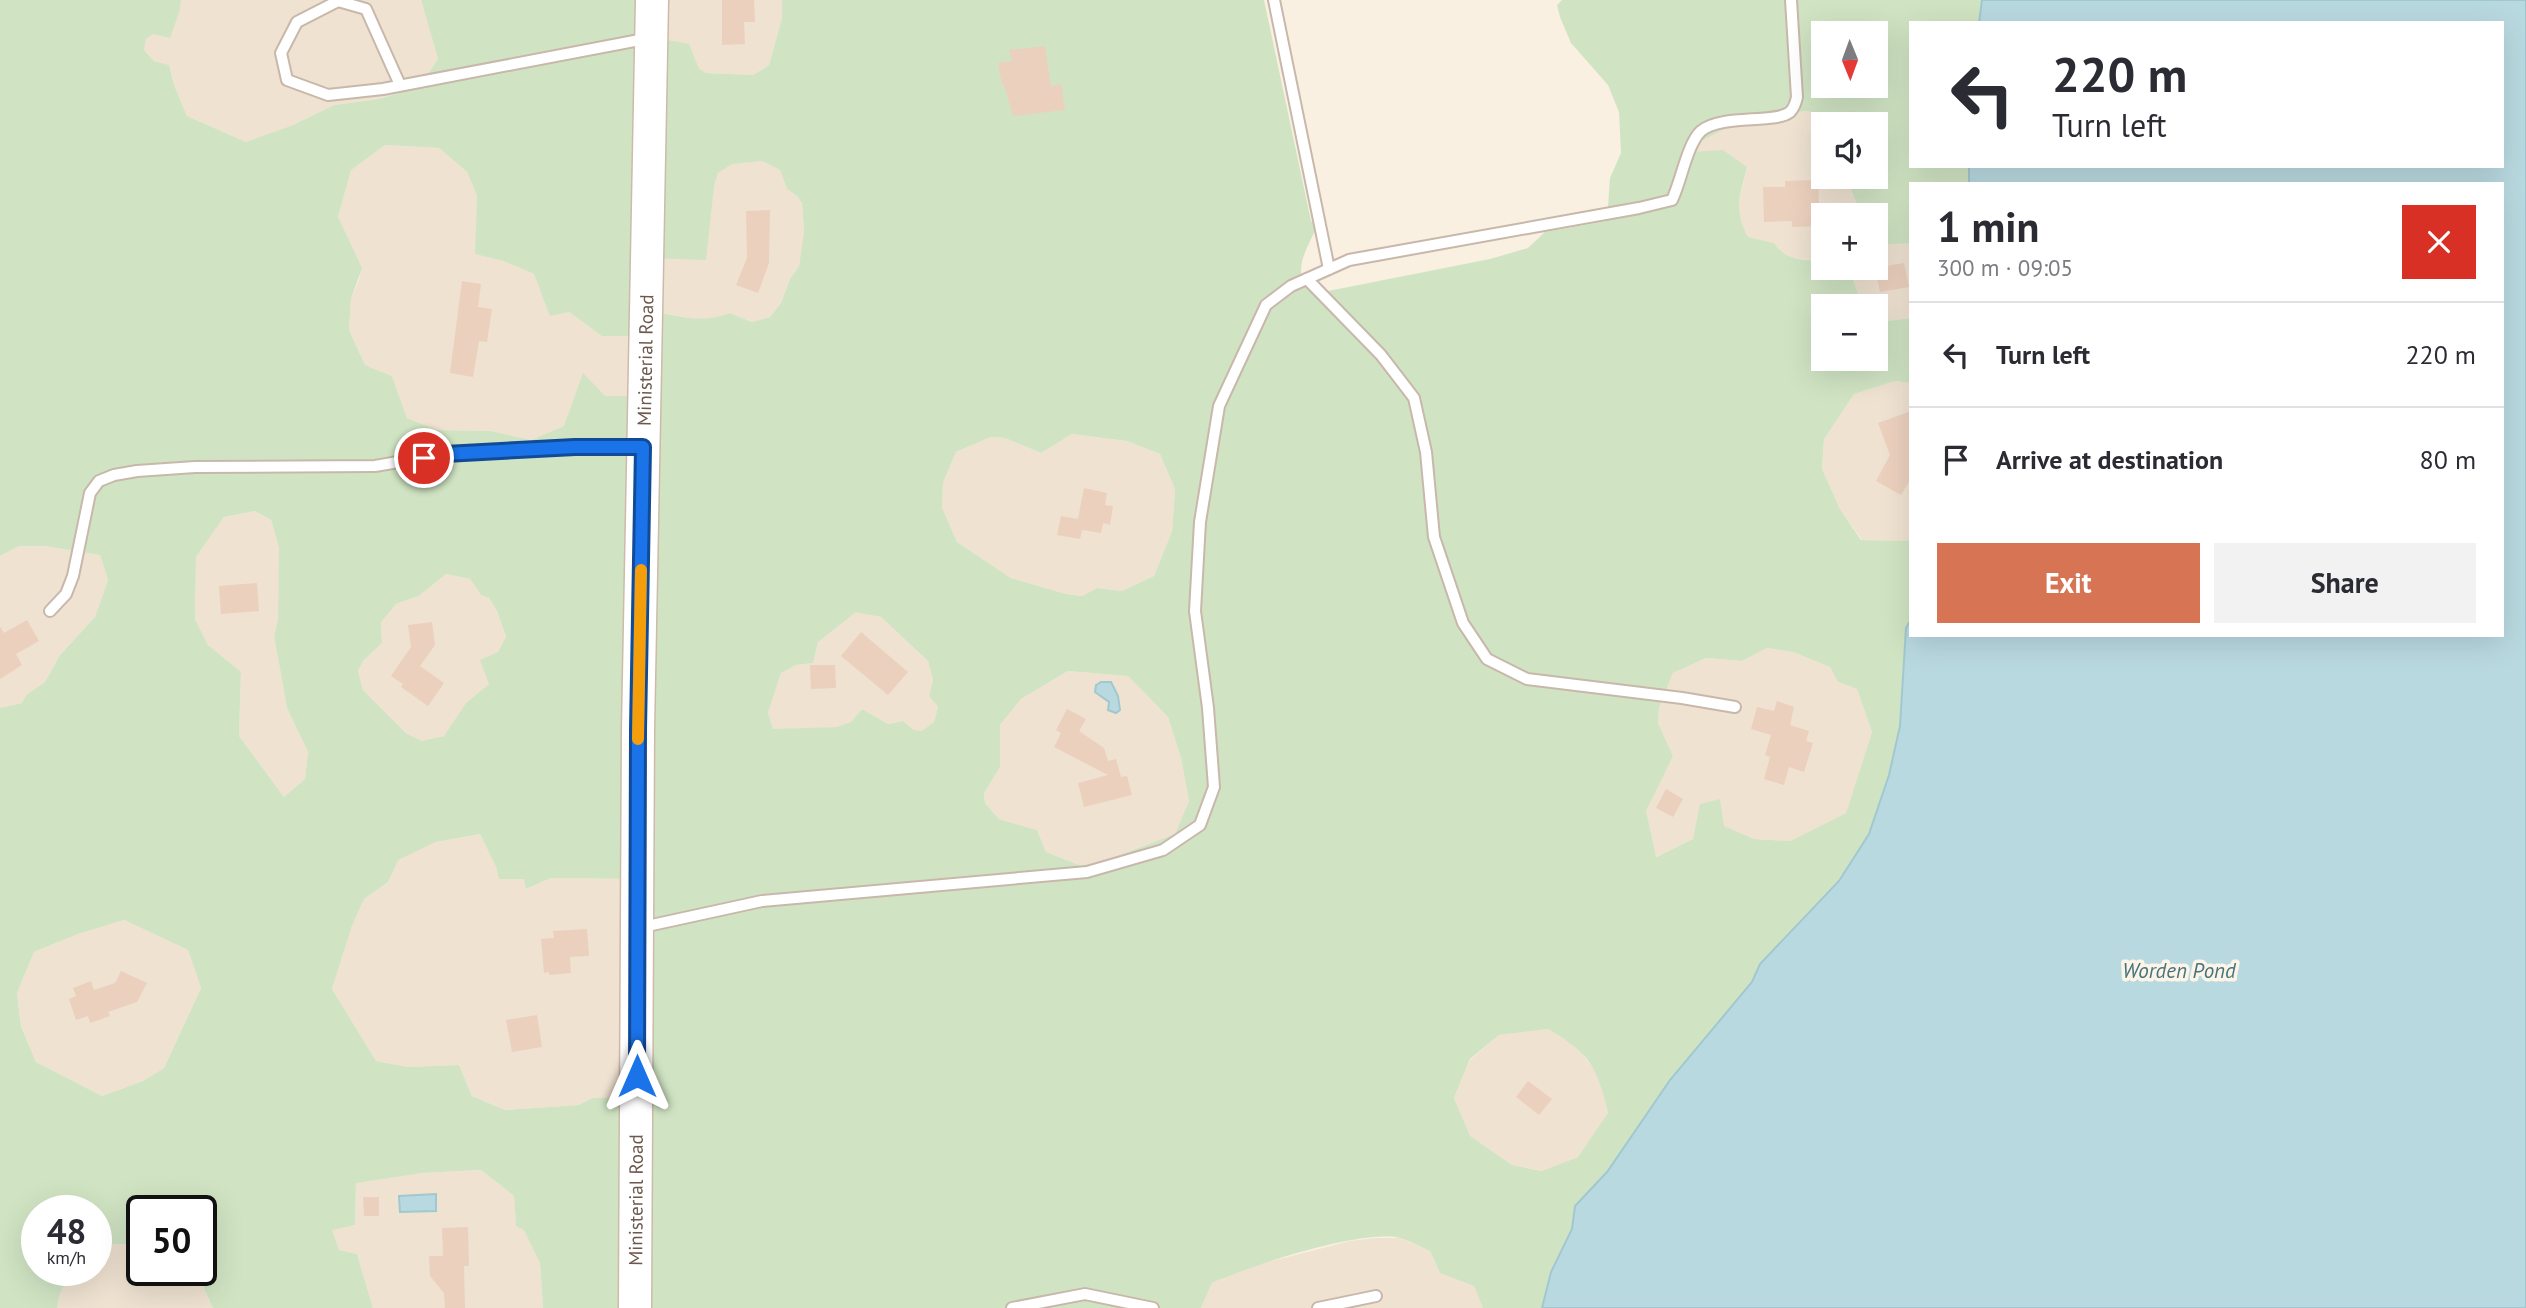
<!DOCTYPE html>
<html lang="en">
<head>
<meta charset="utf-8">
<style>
  body { margin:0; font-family:"PT Sans",sans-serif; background:#f2f2f3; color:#2b2b33; height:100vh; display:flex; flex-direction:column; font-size:26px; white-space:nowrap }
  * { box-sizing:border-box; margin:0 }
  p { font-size:23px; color:#7c7c81 }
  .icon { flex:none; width:38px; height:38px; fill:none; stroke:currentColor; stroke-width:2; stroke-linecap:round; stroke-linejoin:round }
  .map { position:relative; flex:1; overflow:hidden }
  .sheet { position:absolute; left:1909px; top:182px; width:595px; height:455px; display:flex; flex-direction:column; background:#fff; border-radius:0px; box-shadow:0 7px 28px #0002 }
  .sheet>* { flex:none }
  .guide { position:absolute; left:1909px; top:21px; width:595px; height:147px; border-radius:0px; box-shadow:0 7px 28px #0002; background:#fff; color:#2b2b33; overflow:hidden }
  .needle { width:46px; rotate:179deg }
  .fabs { position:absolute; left:1811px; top:21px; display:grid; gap:14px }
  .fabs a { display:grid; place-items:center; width:77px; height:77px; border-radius:0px; background:#fff; box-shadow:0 7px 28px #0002; font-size:35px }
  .speed { position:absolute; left:21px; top:1195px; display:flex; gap:14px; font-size:35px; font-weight:700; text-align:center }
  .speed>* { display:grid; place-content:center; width:91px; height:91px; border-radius:50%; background:#fff; box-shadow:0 7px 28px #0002; line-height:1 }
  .speed small { font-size:18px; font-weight:400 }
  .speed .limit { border:4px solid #111; border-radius:10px; background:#fff; color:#111 }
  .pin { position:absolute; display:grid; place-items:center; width:60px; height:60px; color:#fff; margin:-30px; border:4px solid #fff; border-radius:50%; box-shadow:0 2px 7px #0007 }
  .me { position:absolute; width:77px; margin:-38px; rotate:0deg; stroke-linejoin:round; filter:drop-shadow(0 0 5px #0008) }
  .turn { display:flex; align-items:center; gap:24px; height:147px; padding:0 28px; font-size:32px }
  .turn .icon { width:91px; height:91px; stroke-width:2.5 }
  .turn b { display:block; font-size:49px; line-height:60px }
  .round { display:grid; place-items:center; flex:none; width:74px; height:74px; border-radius:0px; background:#f2f2f3 }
  .overview { display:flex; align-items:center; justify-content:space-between; height:119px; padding:0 28px }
  h1 { font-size:42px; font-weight:700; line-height:52px }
  .action { display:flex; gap:14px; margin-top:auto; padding:14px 28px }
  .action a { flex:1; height:80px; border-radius:0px; background:#d67454; color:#fff; font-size:28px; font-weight:700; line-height:80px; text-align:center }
  .action a+a { background:#f2f2f3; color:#2b2b33 }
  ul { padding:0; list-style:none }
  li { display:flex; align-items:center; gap:21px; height:105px; padding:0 28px; border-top:2px solid #e1e1e2 }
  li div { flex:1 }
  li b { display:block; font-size:26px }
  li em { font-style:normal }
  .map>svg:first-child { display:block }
  .residential { fill:#efe2d1 }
  .green { fill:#d0e4c3; fill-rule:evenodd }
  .water { fill:#b9d9e0; stroke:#a1c8d0; stroke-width:2 }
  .building { fill:#ebd0bd }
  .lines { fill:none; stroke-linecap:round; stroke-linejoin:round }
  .service-casing { stroke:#c8b8ab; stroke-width:14 }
  .secondary-casing { stroke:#cdbaab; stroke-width:35 }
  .service { stroke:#fff; stroke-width:10 }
  .secondary { stroke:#fff; stroke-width:32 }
  .route-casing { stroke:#114b97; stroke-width:18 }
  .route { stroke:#1a73e8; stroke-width:12 }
  .slow { stroke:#f59e0b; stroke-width:12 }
  .labels { text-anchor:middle; stroke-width:7; stroke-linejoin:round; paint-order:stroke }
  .street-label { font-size:19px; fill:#6d584c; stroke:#fcf5e7 }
  .water-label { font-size:21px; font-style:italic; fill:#48747f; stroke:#fcf5e7 }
</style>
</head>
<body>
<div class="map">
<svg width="2526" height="1308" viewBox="0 0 2526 1308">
  <rect width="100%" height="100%" fill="#f9f0e2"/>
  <g class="residential">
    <path d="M181,0H421L438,59L419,87L379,99L334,105L293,125L246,142L187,116L174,85L169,65L154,61L144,50L146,39L180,10Z"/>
    <path d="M652,0H782V18L769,65L753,75L706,73L699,70L651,37Z"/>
    <path d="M1808,111L1811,112L1816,128L1823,136L1824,177H1846L1861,215H1824L1823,261L1791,258L1781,253L1774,243L1748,237L1738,220L1740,197L1747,167L1686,149L1748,117Z"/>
    <path d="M385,145L439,148L467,172L477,196L476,254L503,261L534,274L569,312L603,336H644L643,396H605L564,426L531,440L491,431L437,430L407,418L392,376L365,365L349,330L351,299L360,277L338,217L351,169Z"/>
    <path d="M762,161L780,170L787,189L797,196L802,205L804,231L799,266L790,279L781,303L770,317L752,322L730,313L721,317L698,320L645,309V260L714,186L718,173L732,163Z"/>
    <path d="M1879,243H1911V318L1879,322L1876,320V306H1862L1852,276L1854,268H1876V245Z"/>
    <path d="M1895,381L1911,383V539L1907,541L1862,540L1840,509L1822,469L1824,439L1854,394Z"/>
    <path d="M1072,434L1127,441L1160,454L1175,489L1172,531L1154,576L1122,591L1097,588L1082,596L1066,594L1011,578L957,542L942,507L943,483L956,452L991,437L1005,438L1041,453Z"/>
    <path d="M255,511L271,520L279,548V621L274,636L287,708L308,752L305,779L284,797L239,736L241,672L208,645L195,619L196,557L224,517Z"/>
    <path d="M19,546H44L100,555L108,580L95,617L60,655L45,682L26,695L22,703L0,708V556Z"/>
    <path d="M446,574L470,579L481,595L489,598L497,611L506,638L498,652L489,684L466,703L444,736L422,742L407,734L363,690L358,671L363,661L382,643L381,622L390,609L396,604L419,596Z"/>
    <path d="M856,611L881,617L928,661L933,680L929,696L938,707L934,722L922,732L914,730L903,721L888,724L862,709L851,722L836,727L773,730L768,713L781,673L796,665L813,663L818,642Z"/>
    <path d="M1767,648L1793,652L1830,667L1838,682L1857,689L1872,732L1846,813L1790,841L1754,839L1723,826L1720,800L1701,804L1693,839L1655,857L1645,811L1673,756L1658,723L1659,708L1673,673L1706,658L1742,661Z"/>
    <path d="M1068,671L1128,676L1168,717L1181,758L1189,801L1175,834L1096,864L1079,865L1046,852L1037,830L999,819L985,803L984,793L1000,767V725L1021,699Z"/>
    <path d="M480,834L496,867L499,879H525L526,889L551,878L638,879L634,1098H592L579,1105L505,1110L472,1096L459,1065L408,1067L376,1061L332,989L352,926L364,899L388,882L397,860L436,842Z"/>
    <path d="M124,920L188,950L201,988L164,1068L143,1081L102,1096L36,1062L21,1025L17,993L34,952L78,934Z"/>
    <path d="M1548,1029L1576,1046L1600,1077L1608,1114L1578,1157L1543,1171L1512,1165L1469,1136L1454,1098L1470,1060L1499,1035Z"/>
    <path d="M481,1170L514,1196L516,1226L524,1229L540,1263L543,1308H373L357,1254L339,1250L331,1229L355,1225L356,1182L422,1173Z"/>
    <path d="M1375,1238H1400L1430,1251L1440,1273L1474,1285L1483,1308H1201L1212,1283L1245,1268L1350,1241Z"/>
    <path d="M112,1244L142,1245V1270L196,1271L213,1308H57L60,1293L72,1271L96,1270V1251Z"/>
  </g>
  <path class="green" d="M0,0H181L180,10L170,38L153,34L146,39L144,50L154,61L169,65L174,85L187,116L246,142L293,125L334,105L379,99L419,87L438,59L421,0H652L651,37L689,44L699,69L706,73L753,75L769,65L782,18V0H1264L1311,221L1317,226C1307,250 1289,272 1313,294L1490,259L1528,248L1545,232L1607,221L1610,178L1621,153L1619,112L1608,85L1571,43L1560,17L1557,5L1562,0H1982L1979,23H1911V166H1969V184H1911V243L1876,245V215H1861L1846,177H1876V124H1824L1823,136L1816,128L1811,112L1808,111L1748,117L1686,149L1692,152L1723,150L1747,167C1740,196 1733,210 1748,237L1774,243C1787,262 1802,259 1823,261L1824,268H1854L1852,276L1862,306H1824V359H1876V320L1879,322L1911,318V383L1895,381L1854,394L1824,439L1822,469L1840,509L1861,540L1907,541L1911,539V619L1906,628L1900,726L1889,775L1869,834L1839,881L1760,964L1752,982L1670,1080L1607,1172L1576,1206L1572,1229L1551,1272L1542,1308H1483L1474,1286L1440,1273L1430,1251C1421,1247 1410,1241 1400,1238C1361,1229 1250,1266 1212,1283L1201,1308H543L540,1263L524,1230L516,1226L514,1196L481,1170L422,1173L356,1183L355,1225L332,1230L339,1250L357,1254L373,1308H213L196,1271L201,1270V1211H142V1245L112,1244L96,1251V1211H37V1270L72,1271L60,1293L57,1308H0V708L22,703L26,695L45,682L60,655L95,617L108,580L100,555L44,546H19L0,556ZM1824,33H1876V86H1824ZM385,145L439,148L467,172L477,196L475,254L503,261L534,274L550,316L569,312L602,336H644L643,396H605L583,373L564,426L531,440L491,431L437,430L407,418L392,376L365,365L349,330L351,299L362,268L338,217L351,170ZM762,161L780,170L787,189L797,196L802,204L804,231L799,266L790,279L781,303L770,317L752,322L730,313C702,325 674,315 645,309L648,258L706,260L714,186L718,173L732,164ZM1072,434L1127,441L1160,454L1175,489L1172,531L1154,576L1122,591L1097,588L1082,596L1066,594L1011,578L957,542L942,507L943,483L956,452L991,437L1005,438L1041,453ZM255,511L271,520L279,548L278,621L274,636L287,708L308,752L305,779L284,797L239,736L241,672L208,645L195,619L196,557L224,517ZM446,574L470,579L481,595L489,598L497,611L506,637L498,652L480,660L489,684L466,703L444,736L422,741L407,734L363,690L358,671L363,661L382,643L381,622L396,604L419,596ZM856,612L881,617L928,661L933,680L929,696L938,707L934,722L922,731L914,730L903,721L888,724L862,709L851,722L836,727L773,729L768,713L781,673L796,665L813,663L818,642ZM1767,648L1793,652L1830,667L1838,682L1857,689L1872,732L1846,813L1790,841L1754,839L1724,826L1720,799L1700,804L1693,839L1656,857L1646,811L1673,756L1658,723L1659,708L1673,673L1706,658L1742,661ZM1068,671L1128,676L1168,717L1181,758L1189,801L1175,834L1096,864L1079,865L1046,852L1037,830L999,819L985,803L984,793L1000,767V725L1021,699ZM480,834L496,867L499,879H524L526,889L551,878L638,879L633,1098H592L579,1105L505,1110L472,1096L459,1065L408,1067L376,1061L332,989L352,926L364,899L388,882L398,860L436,842ZM124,920L188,950L201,988L164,1068L143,1081L102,1096L36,1062L21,1026L17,993L34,952L78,934ZM1548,1029C1590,1054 1597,1066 1608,1113L1578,1157L1542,1171L1512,1165L1470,1136L1454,1098L1470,1059L1499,1035Z"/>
  <g class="water">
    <path d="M1982,0H2526V1308H1542L1551,1272L1572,1229L1575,1206L1607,1172L1670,1080L1752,982L1760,964L1839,881L1869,834L1889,775L1900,726L1906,628L1911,619V635H2502V184H1969V166H2502V23H1979Z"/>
    <path d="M1101,682H1111L1118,696L1120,710L1116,713L1108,710L1109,702L1095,692L1096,685Z"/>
    <path d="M436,1194V1211L400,1212L399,1196Z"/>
  </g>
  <g class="building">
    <path d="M722,0H754L755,22H744L745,44L722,45Z"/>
    <path d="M1045,46L1051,86L1061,84L1065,110L1013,116L1004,85H1002L998,63L1012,61L1009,50Z"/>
    <path d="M1818,180L1820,226L1792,227V221L1764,222L1763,187H1785V181Z"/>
    <path d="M770,210L769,263L758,293L736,285L747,258L746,211Z"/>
    <path d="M1904,263L1909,287L1880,292L1875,268Z"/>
    <path d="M462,281L481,284L478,307L492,309L487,342L479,341L473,377L450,373Z"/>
    <path d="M1911,411V478L1901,495L1876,481L1890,455L1878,423Z"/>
    <path d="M1084,488L1107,493L1105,505L1113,506L1110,525L1103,523L1101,533L1082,530L1080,539L1057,535L1061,516L1078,519Z"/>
    <path d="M257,583L259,611L221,614L219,586Z"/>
    <path d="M27,620L39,641L16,654L22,665L0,679V627L4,633Z"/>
    <path d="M432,622L435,645L420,666L444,683L428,706L401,687L403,684L391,676L411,647L408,625Z"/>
    <path d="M861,632L908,672L888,695L841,656Z"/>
    <path d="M810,665H835L836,688L811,689Z"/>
    <path d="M1777,701L1794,707L1790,725L1809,731L1806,741L1813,743L1804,772L1789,767L1784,785L1764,779L1770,757L1765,755L1771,735L1751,729L1757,707L1774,711Z"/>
    <path d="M1067,709L1086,719L1079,731L1104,748L1108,761L1116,759L1121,777L1127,776L1132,795L1084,807L1078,783L1108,775L1054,747L1061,733L1056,730Z"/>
    <path d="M1666,789L1683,799L1673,817L1656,808Z"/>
    <path d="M587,929L589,956L570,957L571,973L549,975V972L544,973L541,939L554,938L553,931Z"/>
    <path d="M121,971L147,983L137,1002L108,1012L110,1016L90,1023L88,1016L76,1020L69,999L76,996L73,988L91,981L94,990L115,983Z"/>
    <path d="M537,1015L542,1047L512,1052L506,1020Z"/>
    <path d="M1528,1081L1552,1099L1539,1115L1516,1097Z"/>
    <path d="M363,1197H379V1216H364Z"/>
    <path d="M468,1227L469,1266H464L465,1308H445L444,1293L430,1276L429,1256H443L442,1228Z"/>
  </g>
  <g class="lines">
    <g class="service-casing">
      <g id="service">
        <path d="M1274,0L1329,269"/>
        <path d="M400,85L366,9L338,1L297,22L281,53L287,80L328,95L383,89L650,38"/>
        <path d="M1307,279L1381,355L1414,398L1426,452L1434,537L1463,623L1487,659L1527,679L1682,698L1735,707"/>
        <path d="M50,611L66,594L73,576L90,493L99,481L114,475L137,471L195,467L375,466L445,454L575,447H640"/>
        <path d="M638,928L762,901L1087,872L1163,850L1200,825L1214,787L1208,708L1195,611L1200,522L1219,406L1266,305L1291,286L1349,260L1639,208L1672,200C1681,182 1687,144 1701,131C1721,114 1775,124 1790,112C1794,108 1796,102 1797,97L1791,0"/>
        <path d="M1012,1308L1085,1294L1153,1308"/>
        <path d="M1318,1308L1376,1296"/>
      </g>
    </g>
    <g class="secondary-casing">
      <g id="secondary">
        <path id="s1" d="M635,1308L638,730L652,0"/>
      </g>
    </g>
    <use href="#service" class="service"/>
    <use href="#secondary" class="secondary"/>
  </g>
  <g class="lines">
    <g class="route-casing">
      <path id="route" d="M424,458L445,454L575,447H643L638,730L637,1076"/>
    </g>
    <use href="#route" class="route"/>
    <path class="slow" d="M638,739L641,570"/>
  </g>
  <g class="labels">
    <g class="street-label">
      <text dy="7" stroke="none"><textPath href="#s1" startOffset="948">Ministerial Road</textPath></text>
      <text dy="7" stroke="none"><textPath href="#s1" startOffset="108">Ministerial Road</textPath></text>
    </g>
    <g class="water-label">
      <text x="2179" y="978">Worden Pond</text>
    </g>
  </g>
</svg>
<div class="fabs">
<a><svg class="needle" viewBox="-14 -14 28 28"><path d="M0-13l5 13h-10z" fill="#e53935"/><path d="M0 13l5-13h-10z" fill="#7c7c81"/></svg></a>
<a><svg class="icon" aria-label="sound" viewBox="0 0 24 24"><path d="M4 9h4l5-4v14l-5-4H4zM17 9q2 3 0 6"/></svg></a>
<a>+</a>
<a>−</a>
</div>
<div class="speed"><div>48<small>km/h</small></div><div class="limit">50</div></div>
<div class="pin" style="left:424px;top:458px;background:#d93025"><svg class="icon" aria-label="arrive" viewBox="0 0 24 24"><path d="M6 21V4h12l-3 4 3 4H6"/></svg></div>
<svg class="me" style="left:637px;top:1076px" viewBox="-20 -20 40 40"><path d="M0-17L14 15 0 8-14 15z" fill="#1a73e8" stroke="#fff" stroke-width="4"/></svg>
<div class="guide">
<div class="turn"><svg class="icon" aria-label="left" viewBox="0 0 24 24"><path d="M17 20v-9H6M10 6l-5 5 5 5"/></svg><div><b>220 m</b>Turn left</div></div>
</div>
<section class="sheet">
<div class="overview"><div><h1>1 min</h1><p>300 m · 09:05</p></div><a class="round" style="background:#d93025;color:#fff"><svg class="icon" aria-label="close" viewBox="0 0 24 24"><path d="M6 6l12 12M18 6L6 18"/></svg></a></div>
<ul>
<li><svg class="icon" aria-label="left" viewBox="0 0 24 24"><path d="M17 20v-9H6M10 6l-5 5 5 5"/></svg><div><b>Turn left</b></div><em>220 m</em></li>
<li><svg class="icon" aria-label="arrive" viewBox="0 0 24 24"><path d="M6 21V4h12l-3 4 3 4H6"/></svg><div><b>Arrive at destination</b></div><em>80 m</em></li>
</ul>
<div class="action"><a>Exit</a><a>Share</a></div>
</section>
</div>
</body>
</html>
